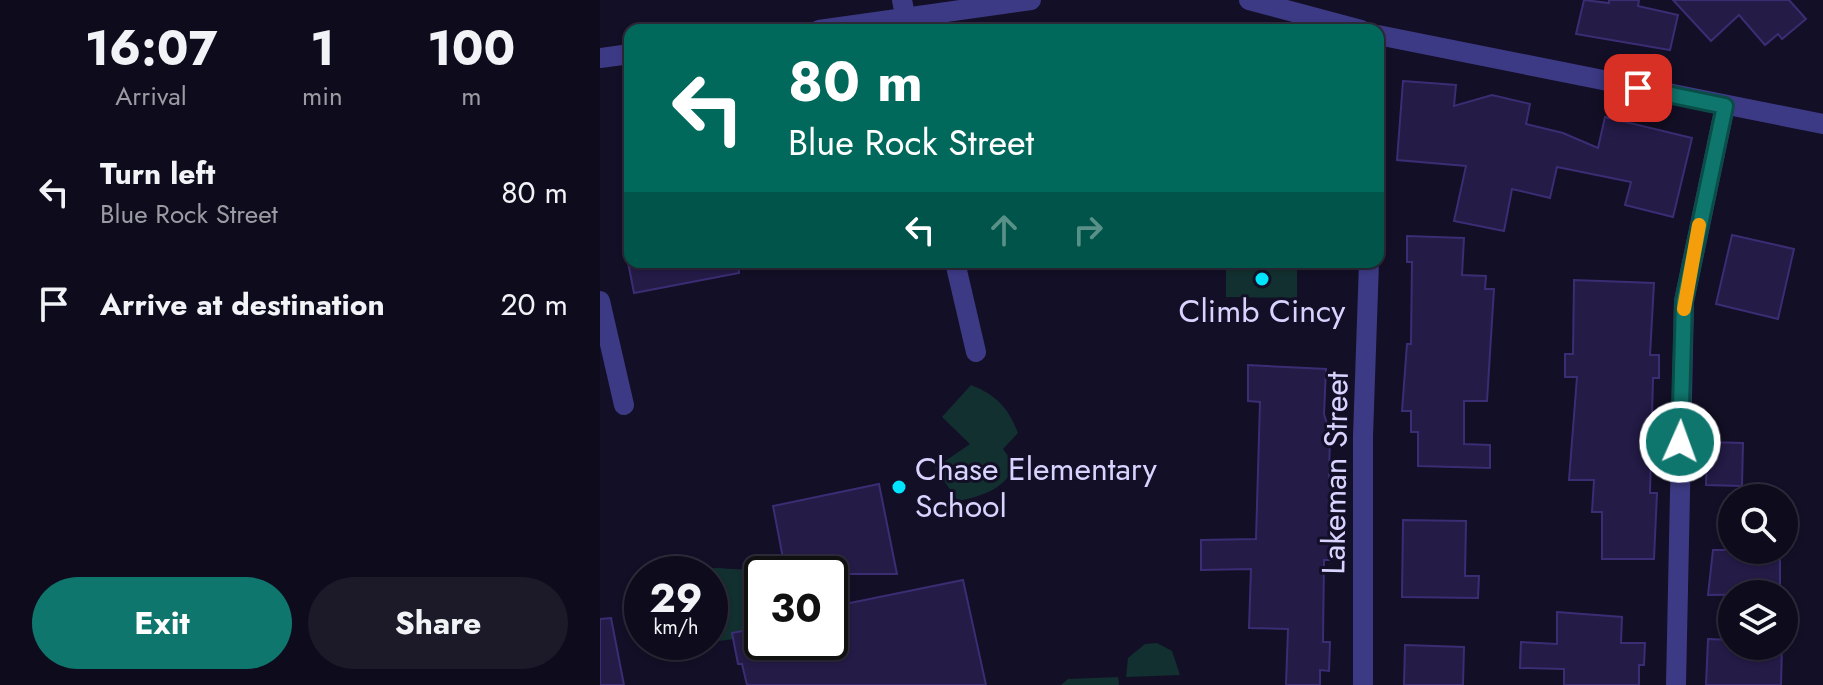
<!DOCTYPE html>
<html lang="en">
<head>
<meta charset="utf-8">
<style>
  body { margin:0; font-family:Jost,sans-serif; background:#1c1929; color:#f1f3f6; height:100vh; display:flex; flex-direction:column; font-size:30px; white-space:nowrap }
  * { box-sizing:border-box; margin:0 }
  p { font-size:26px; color:#9b9ba3 }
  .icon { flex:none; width:44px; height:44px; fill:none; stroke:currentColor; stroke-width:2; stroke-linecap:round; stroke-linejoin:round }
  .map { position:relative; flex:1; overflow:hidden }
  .details { display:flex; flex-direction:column; background:#0e0b1c; width:600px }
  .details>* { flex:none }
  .top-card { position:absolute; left:24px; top:24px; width:760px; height:244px; border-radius:16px; box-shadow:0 2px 6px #0004,0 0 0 2px #2e2b3b; background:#00695c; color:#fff; overflow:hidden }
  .tools { position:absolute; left:1118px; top:484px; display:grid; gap:16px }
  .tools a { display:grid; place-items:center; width:80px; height:80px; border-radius:50%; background:#0e0b1c; box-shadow:0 2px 6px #0004,0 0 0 2px #2e2b3b; font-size:40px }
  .speed { position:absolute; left:24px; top:556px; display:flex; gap:16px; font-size:40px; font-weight:700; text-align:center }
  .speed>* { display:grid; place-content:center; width:104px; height:104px; border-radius:50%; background:#0e0b1c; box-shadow:0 2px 6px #0004,0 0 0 2px #2e2b3b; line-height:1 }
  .speed small { font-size:20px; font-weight:400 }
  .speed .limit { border:4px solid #111; border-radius:12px; background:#fff; color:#111 }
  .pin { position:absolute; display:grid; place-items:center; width:68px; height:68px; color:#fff; margin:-34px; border-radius:16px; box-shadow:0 4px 12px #0006 }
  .me { position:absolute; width:88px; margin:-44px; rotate:2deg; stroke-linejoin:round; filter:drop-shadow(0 0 6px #0008) }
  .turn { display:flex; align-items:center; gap:28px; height:168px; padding:0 32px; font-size:36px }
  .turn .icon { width:104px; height:104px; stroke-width:2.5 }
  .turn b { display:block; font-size:56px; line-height:68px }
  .lanes { display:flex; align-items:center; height:76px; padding:0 32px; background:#0003; justify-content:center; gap:40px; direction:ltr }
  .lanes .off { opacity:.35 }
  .eta { display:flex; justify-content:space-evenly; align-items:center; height:136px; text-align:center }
  .eta b { font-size:48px; font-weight:700; line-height:56px }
  .action { display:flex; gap:16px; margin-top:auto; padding:16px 32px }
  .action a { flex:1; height:92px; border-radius:48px; background:#0f766e; color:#fff; font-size:32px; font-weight:700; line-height:92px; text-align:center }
  .action a+a { background:#1c1929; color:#f1f3f6 }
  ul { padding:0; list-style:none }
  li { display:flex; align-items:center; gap:24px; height:112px; padding:0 32px }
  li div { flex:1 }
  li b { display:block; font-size:30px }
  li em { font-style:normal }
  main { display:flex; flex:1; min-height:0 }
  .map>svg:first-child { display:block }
  .green { fill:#12302f }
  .building { fill:#241b47; stroke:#3b2d73; stroke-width:2 }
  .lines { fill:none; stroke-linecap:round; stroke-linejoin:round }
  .minor { stroke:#3d3a85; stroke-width:20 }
  .tertiary { stroke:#3d3a85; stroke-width:20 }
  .route-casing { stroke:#0a4d48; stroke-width:20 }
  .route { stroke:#0f766e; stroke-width:14 }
  .slow { stroke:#f59e0b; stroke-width:14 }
  .poi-dot { fill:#00e5ff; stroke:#130f26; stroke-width:3 }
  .labels { text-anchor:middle; stroke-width:6; stroke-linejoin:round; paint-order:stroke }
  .poi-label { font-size:32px; fill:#d9d4ff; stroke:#130f26 }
  .street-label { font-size:32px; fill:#d9d4ff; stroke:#130f26 }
</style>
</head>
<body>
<main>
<section class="details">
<div class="eta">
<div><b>16:07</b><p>Arrival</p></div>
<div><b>1</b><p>min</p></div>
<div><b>100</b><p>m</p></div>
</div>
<ul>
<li><svg class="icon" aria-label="left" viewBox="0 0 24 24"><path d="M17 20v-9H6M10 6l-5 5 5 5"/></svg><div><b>Turn left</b><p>Blue Rock Street</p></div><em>80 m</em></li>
<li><svg class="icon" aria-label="arrive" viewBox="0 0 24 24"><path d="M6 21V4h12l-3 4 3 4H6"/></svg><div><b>Arrive at destination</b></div><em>20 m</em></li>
</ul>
<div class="action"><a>Exit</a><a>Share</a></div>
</section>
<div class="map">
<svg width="1223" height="685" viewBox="0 0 1223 685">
  <rect width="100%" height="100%" fill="#130f26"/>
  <g class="green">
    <path d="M626,262H697V298L626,297Z"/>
    <path d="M371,385C396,395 408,407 418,433L403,449L415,466C404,489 383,496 358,501L335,468L370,444L342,417Z"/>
    <path d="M183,557L186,574H162V620L144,624L145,631L134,639L112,642L110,574H99C114,563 126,571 144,569C156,568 170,560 183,557Z"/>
    <path d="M545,644L557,643L572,651L580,675L526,677L528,658Z"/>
    <path d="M518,677L519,685H461L468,679Z"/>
  </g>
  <g class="building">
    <path d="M984,0L1009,3V0H1039L1038,6L1078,15L1070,50L976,34Z"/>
    <path d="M1073,0H1189L1206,19L1182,39L1178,34L1165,45L1139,15L1111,41Z"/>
    <path d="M803,81L856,85L854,106L892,95L930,104L926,124L963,133L998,148L1005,117L1092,138L1073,217L1025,205L1031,182L957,167L950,198L912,189L904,231L854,221L866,166L797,160Z"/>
    <path d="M1132,235L1194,249L1178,319L1116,304Z"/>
    <path d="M807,236L864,238L862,275L886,276L885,289H894L887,401H864V444L890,445V468L818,466V432H811V411H802L807,344H811L812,262H807Z"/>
    <path d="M28,262H138L139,273L34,293Z"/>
    <path d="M974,280L1054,283L1050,355H1059V378H1053L1050,493H1057L1054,559H1002V512H992L994,480H969L977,377H965V354H973Z"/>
    <path d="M648,365L726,369L724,414L730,434L729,478H732L731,560H724L723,642H730L729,671L720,670V685H686L688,629L649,628L651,569L601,570V540L656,539L660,402L648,401Z"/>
    <path d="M1107,442L1143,443L1142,486L1106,485Z"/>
    <path d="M279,484L297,574H186L173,506Z"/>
    <path d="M803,520L866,521L865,576H879L878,598L802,597Z"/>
    <path d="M1113,550H1180V594L1108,595Z"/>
    <path d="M363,580L386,685H147L142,664H138L132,633L162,627V642H230V607Z"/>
    <path d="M957,612L1022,617L1021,643H1045L1044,665H1039V685H964V669L920,668L921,642L957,644Z"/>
    <path d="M11,618L24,685H0V619Z"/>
    <path d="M1108,639L1132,640V646H1182L1181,685H1106Z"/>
    <path d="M805,645L864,647L863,685H804Z"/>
  </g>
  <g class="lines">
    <g class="minor">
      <path d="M302,0L308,30"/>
      <path d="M355,262L376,352"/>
      <path d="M0,301L24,405"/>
      <path d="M763,685V436L769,262"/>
      <path d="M1076,685L1084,301L1125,106"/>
    </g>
    <g class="tertiary">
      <path d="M649,0L761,30"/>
      <path d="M219,30L431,0"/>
      <path d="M778,35L1223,124"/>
      <path d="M0,58L30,54"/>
    </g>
  </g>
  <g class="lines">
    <g class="route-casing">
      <path id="route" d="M1038,88L1125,106L1084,301L1080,442"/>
    </g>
    <use href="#route" class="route"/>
    <path class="slow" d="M1084,309L1099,225"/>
  </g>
  <g class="poi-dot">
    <circle cx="662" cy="279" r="8"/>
    <circle cx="299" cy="487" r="8"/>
  </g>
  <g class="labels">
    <g class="poi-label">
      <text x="662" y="322">Climb Cincy</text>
      <text x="315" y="480" text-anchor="start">Chase Elementary<tspan x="315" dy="37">School</tspan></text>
    </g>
    <g class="street-label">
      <text transform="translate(735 473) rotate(-89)" y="11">Lakeman Street</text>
    </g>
  </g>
</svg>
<div class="tools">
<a><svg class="icon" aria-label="search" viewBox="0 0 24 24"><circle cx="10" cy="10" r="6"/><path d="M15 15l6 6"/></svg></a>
<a><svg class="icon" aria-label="layers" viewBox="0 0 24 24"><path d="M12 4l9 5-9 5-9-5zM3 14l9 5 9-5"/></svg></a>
</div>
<div class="speed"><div>29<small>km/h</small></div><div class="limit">30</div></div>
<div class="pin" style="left:1038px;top:88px;background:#d93025"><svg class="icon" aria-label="arrive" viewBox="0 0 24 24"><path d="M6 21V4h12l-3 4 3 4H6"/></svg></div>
<svg class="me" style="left:1080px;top:442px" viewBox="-20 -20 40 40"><circle r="17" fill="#0f766e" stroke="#fff" stroke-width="3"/><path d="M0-11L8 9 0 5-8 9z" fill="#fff"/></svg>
<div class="top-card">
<div class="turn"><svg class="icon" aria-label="left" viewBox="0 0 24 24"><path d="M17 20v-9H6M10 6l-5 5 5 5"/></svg><div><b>80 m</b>Blue Rock Street</div></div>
<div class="lanes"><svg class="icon" aria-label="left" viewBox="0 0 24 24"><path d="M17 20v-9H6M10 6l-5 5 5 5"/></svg><svg class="icon off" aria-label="ahead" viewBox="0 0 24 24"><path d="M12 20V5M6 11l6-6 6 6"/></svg><svg class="icon off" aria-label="right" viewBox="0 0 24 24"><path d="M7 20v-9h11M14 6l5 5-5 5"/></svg></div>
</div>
</div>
</main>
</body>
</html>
